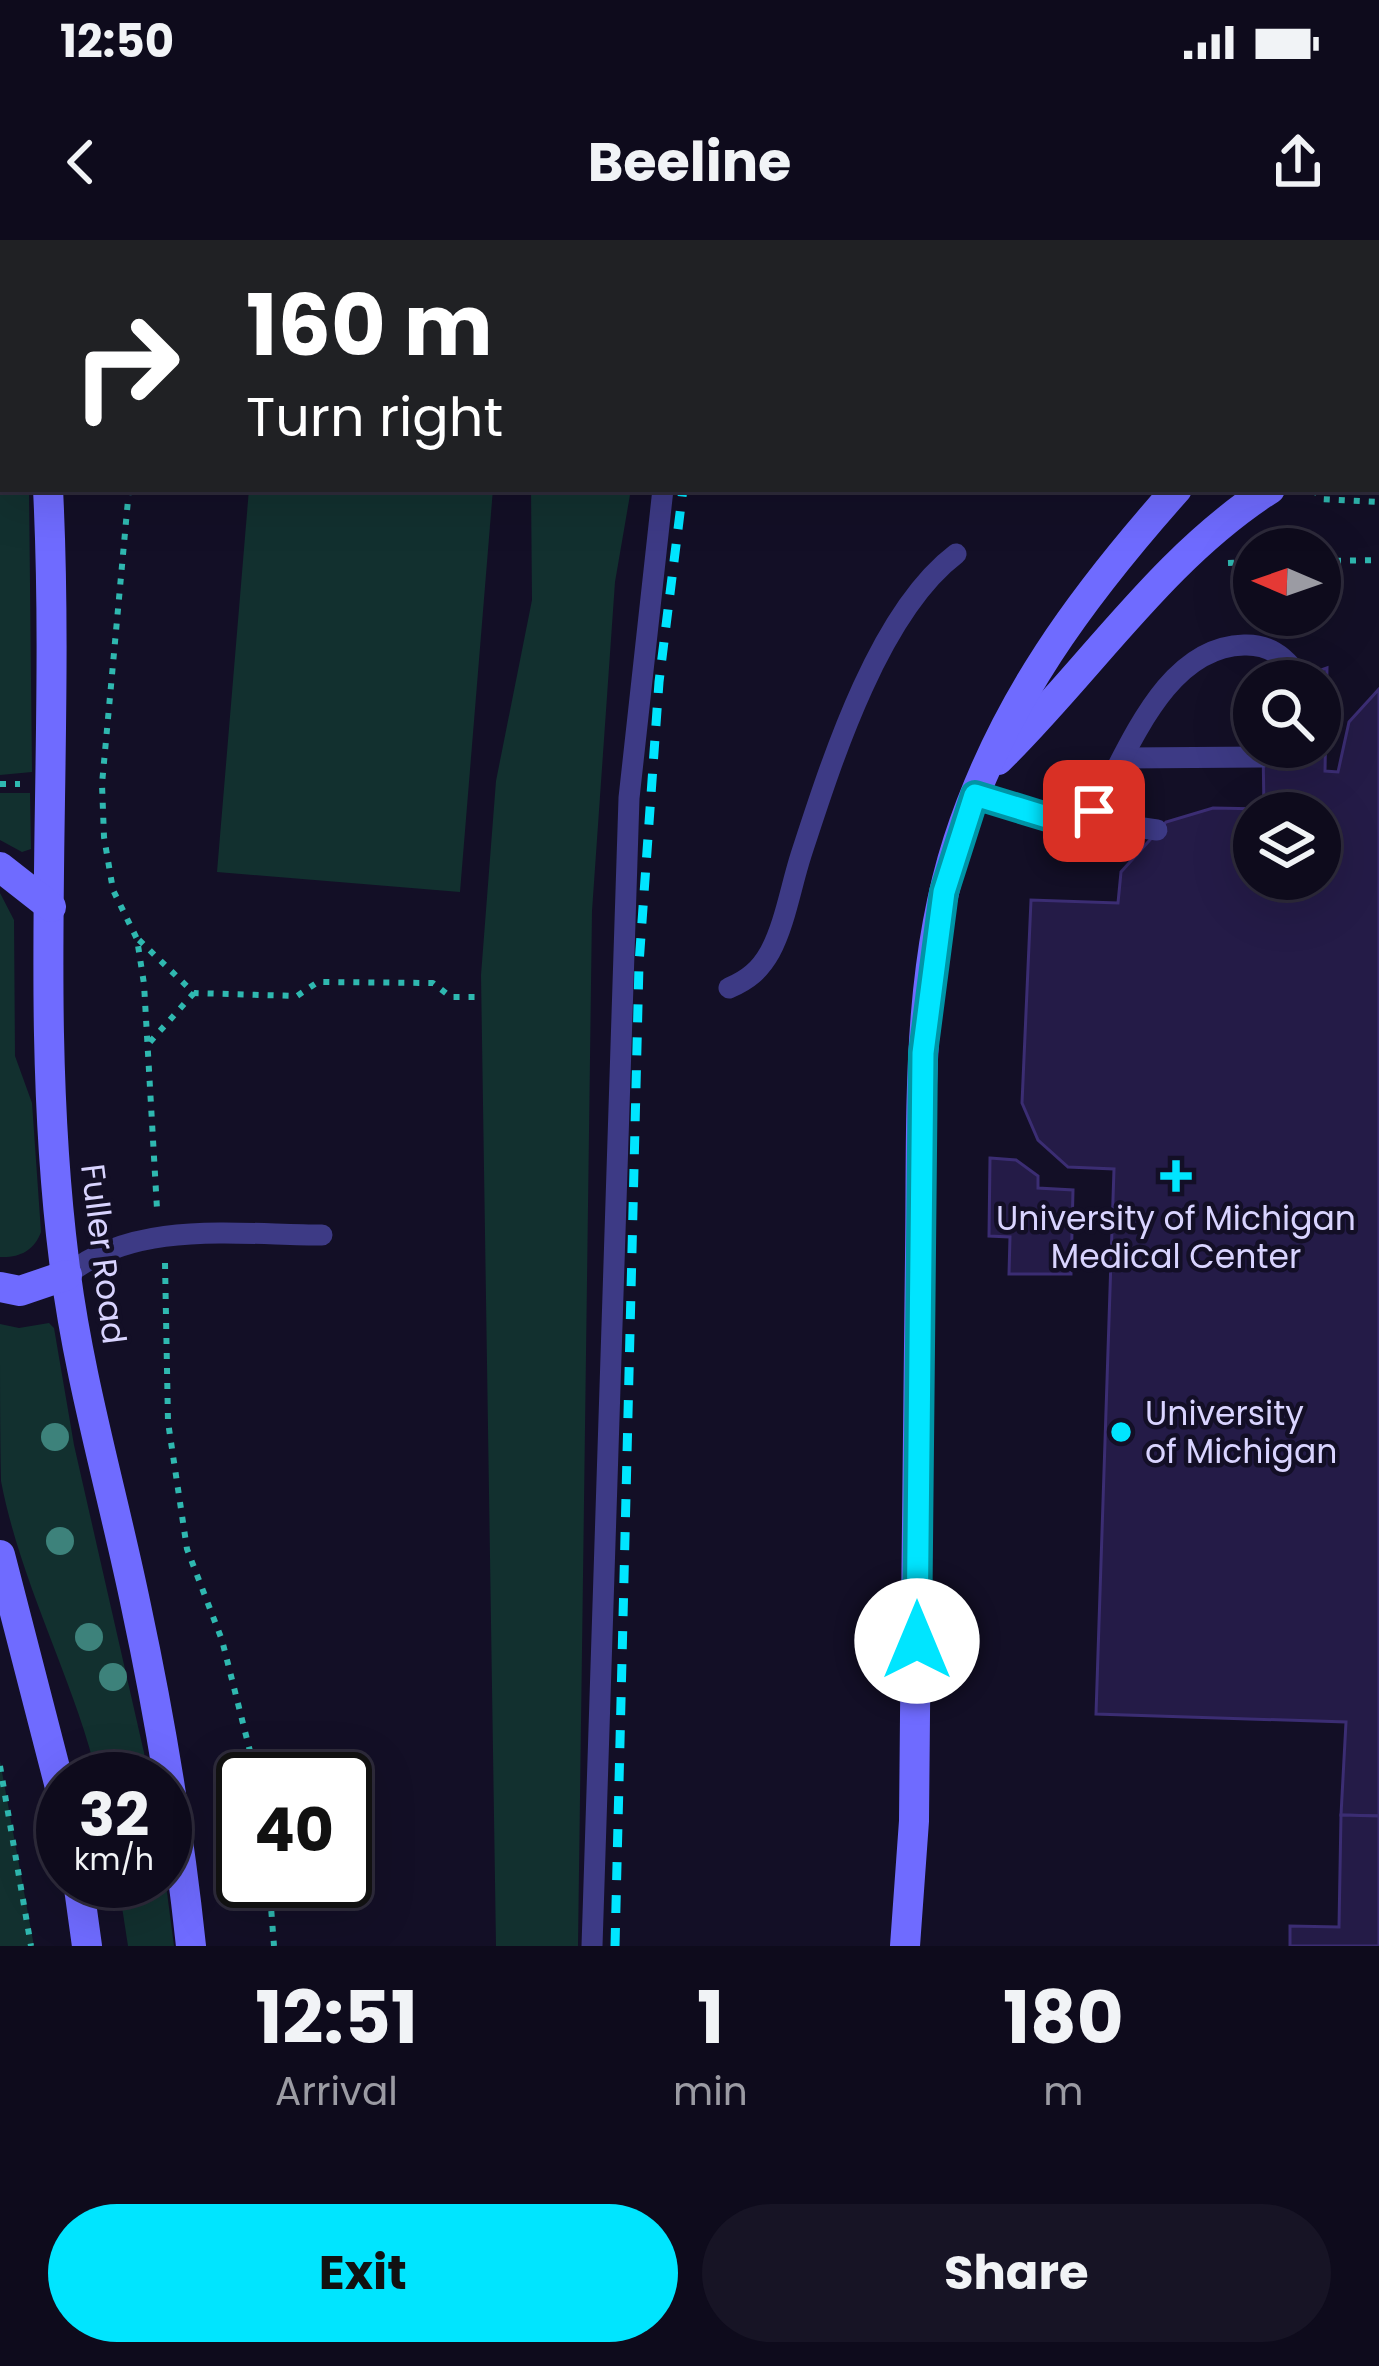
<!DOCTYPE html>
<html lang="en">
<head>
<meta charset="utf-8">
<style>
  body { margin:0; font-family:Poppins,sans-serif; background:#171425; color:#f1f3f6; height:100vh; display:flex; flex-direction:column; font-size:45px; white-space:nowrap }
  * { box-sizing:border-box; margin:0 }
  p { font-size:39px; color:#9b9ba3 }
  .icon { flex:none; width:66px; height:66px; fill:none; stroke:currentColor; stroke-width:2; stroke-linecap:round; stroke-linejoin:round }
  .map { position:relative; height:1706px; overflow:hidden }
  .drawer { display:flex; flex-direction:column; background:#0e0b1c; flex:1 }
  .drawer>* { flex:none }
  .banner { position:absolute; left:0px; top:0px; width:1380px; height:252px; box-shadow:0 12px 48px #0002,0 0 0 3px #2e2b3b; background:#202124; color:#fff; overflow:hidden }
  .needle { width:78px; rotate:272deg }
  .controls { position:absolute; left:1233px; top:288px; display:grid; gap:24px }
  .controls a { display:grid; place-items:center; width:108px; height:108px; border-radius:50%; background:#0e0b1c; box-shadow:0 12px 48px #0002,0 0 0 3px #2e2b3b; font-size:60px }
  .speed { position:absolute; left:36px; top:1512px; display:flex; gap:24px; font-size:60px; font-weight:700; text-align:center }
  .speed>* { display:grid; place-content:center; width:156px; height:156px; border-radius:50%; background:#0e0b1c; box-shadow:0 12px 48px #0002,0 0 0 3px #2e2b3b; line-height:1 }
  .speed small { font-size:30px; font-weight:400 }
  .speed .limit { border:6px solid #111; border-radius:18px; background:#fff; color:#111 }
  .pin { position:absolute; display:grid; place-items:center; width:102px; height:102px; color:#fff; margin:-51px; border-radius:24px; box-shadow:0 6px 18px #0006 }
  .me { position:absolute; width:132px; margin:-66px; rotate:0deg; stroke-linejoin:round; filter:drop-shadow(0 0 9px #0008) }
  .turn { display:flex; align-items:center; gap:42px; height:252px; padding:0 48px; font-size:54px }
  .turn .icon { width:156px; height:156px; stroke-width:2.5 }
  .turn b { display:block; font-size:84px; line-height:102px }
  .eta { display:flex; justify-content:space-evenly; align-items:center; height:204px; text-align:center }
  .eta b { font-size:72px; font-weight:700; line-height:84px }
  .button { display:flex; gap:24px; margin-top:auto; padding:24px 48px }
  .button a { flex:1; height:138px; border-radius:72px; background:#00e5ff; color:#111; font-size:48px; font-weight:700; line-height:138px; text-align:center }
  .button a+a { background:#171425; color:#f1f3f6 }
  .status { display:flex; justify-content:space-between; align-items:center; height:84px; padding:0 60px; background:#0e0b1c; direction:ltr }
  .status svg { height:33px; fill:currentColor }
  header { display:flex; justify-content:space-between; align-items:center; height:156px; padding:0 48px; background:#0e0b1c; font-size:54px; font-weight:700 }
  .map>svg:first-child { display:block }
  .green { fill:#12302f }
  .building { fill:#241b47; stroke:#3b2d73; stroke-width:3; fill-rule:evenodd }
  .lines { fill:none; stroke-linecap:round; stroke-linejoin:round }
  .path { stroke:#2fb8b0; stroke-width:6; stroke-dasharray:6 9; stroke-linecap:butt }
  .lane { stroke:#3d3a85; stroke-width:21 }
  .secondary { stroke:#6f6bff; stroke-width:30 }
  .rail { stroke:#00e5ff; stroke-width:9; stroke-dasharray:18 15; stroke-linecap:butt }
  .tree { fill:#3d827b }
  .route-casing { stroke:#0095a6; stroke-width:30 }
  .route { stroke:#00e5ff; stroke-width:21 }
  .poi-dot { fill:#00e5ff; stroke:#130f26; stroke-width:4.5 }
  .labels { text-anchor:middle; stroke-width:9; stroke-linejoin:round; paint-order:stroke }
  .poi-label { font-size:33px; fill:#d9d4ff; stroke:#130f26 }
  .street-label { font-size:33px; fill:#d9d4ff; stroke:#130f26 }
</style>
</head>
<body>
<div class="status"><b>12:50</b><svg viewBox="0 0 49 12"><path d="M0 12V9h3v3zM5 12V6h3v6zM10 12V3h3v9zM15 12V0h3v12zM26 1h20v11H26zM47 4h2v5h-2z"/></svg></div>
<header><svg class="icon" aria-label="back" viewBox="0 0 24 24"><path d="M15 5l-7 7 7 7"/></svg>Beeline<svg class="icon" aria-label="share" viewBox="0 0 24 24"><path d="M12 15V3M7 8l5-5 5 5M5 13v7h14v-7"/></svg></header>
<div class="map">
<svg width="1379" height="1706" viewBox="0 0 1379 1706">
  <rect width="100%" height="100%" fill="#130f26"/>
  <g class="green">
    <path d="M0,0L3,249H29L32,532L0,535Z"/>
    <path d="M249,249H493L460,652L217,632Z"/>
    <path d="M531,249H631L615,342L592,671L578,1706H496L481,735L496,541L532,360Z"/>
    <path d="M0,553H30L31,609L22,612L0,600Z"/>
    <path d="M0,653L14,680L15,816L32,863L41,992C34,1011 19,1018 0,1017Z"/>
    <path d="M49,1083L54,1088L74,1205L150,1539H98C73,1437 21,1345 1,1241C0,1192 0,1134 0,1084L19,1088Z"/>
    <path d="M0,1521L34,1706H0Z"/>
    <path d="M165,1637L174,1706H128L118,1641Z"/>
  </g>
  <g class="building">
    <path d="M1327,428L1325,531L1338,532L1349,482L1379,449V1576L1341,1575L1346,1482L1096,1474L1114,929L1068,927L1038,900L1022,863L1031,660L1118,663L1121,632L1166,582L1213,568L1264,569L1263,507H1320V441H1290ZM1254,573H1320V639H1254Z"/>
    <path d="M990,918L1016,920L1038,936V948L1073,950L1071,1034H1009L1010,997L989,996Z"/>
    <path d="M1341,1575L1379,1576V1706H1290V1686L1339,1687Z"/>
  </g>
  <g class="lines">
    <g class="path">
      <path d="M109,0L110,3"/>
      <path d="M1281,0L1282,3"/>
      <path d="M1222,3L1226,0"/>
      <path d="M129,249L102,544L104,597L113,650L137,699L144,744L157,969"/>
      <path d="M1314,249L1321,259L1379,262"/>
      <path d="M1320,321L1379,320"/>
      <path d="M1228,323L1254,322"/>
      <path d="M0,544H20"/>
      <path d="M139,700L194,753L297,756L318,742L433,743L451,757H477"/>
      <path d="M150,802L194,753"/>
      <path d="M165,1023L168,1182L187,1309L222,1400L257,1539"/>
      <path d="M0,1526L31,1706"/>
      <path d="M269,1641L274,1706"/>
    </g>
    <g class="lane">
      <path d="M706,3V0"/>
      <path d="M1125,518L1263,517"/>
      <path d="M975,555L1047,577L1094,571C1129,511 1164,407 1244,405C1269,404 1285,416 1298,436"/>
      <path d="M1094,571L1122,585L1157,590"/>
      <path d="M729,748C748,740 760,730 770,712C785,684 791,646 801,615C831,523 878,373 956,314"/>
      <path d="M67,1035C135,979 238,995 322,995"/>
      <path d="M592,1706L629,558L663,249"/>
    </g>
    <g class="secondary">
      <path d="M23,0V3"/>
      <path d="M1377,131L1379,130"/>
      <path d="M1377,185L1379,184"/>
      <path d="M48,249C61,505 32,765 64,1020C78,1137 112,1250 136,1366C160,1478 179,1592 191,1706"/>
      <path d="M998,520C1089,431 1162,318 1270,249"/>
      <path d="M0,627L51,667"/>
      <path d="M0,1047L20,1051L67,1035"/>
      <path d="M0,1315L63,1559"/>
      <path d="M78,1641L87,1706"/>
      <path d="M905,1706L914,1581C916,1393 917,1205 920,1017C922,878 915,735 958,601C1003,462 1081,357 1177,249"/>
    </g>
    <g class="rail">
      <path d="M726,3L727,0"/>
      <path d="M615,1706L639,724L659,442L683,249"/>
    </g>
  </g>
  <g class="tree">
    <circle cx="55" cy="1197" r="14"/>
    <circle cx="60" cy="1301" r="14"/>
    <circle cx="89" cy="1397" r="14"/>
    <circle cx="113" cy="1437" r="14"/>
  </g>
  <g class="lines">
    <g class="route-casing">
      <path id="route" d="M917,1401L923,813L944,652L975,555L1047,577L1094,571"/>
    </g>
    <use href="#route" class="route"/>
  </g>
  <g class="poi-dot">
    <path d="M1170 918h12v12h12v12h-12v12h-12v-12h-12v-12h12z"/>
    <circle cx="1121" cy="1192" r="12"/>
  </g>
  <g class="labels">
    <g class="poi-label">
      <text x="1176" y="990">University of Michigan<tspan x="1176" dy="38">Medical Center</tspan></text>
      <text x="1145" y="1185" text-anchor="start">University<tspan x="1145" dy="38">of Michigan</tspan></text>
    </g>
    <g class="street-label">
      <text transform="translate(104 1014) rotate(83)" y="12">Fuller Road</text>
    </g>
  </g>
</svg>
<div class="controls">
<a><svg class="needle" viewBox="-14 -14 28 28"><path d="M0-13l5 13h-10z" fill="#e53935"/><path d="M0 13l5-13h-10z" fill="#9b9ba3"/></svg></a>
<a><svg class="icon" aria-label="search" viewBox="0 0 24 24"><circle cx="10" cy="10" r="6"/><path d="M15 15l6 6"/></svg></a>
<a><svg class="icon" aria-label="layers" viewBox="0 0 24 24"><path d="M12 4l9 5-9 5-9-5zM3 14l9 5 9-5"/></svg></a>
</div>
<div class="speed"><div>32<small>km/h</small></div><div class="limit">40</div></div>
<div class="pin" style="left:1094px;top:571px;background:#d93025"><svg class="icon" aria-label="arrive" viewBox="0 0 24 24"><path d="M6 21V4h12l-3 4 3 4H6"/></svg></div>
<svg class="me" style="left:917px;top:1401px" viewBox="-20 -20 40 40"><circle r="19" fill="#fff"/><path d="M0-13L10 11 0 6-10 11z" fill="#00e5ff"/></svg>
<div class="banner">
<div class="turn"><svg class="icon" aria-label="right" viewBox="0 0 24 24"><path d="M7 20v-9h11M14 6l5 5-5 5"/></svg><div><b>160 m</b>Turn right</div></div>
</div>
</div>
<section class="drawer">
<div class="eta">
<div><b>12:51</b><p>Arrival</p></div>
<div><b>1</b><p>min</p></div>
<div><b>180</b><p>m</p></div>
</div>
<div class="button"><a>Exit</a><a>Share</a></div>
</section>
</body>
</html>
